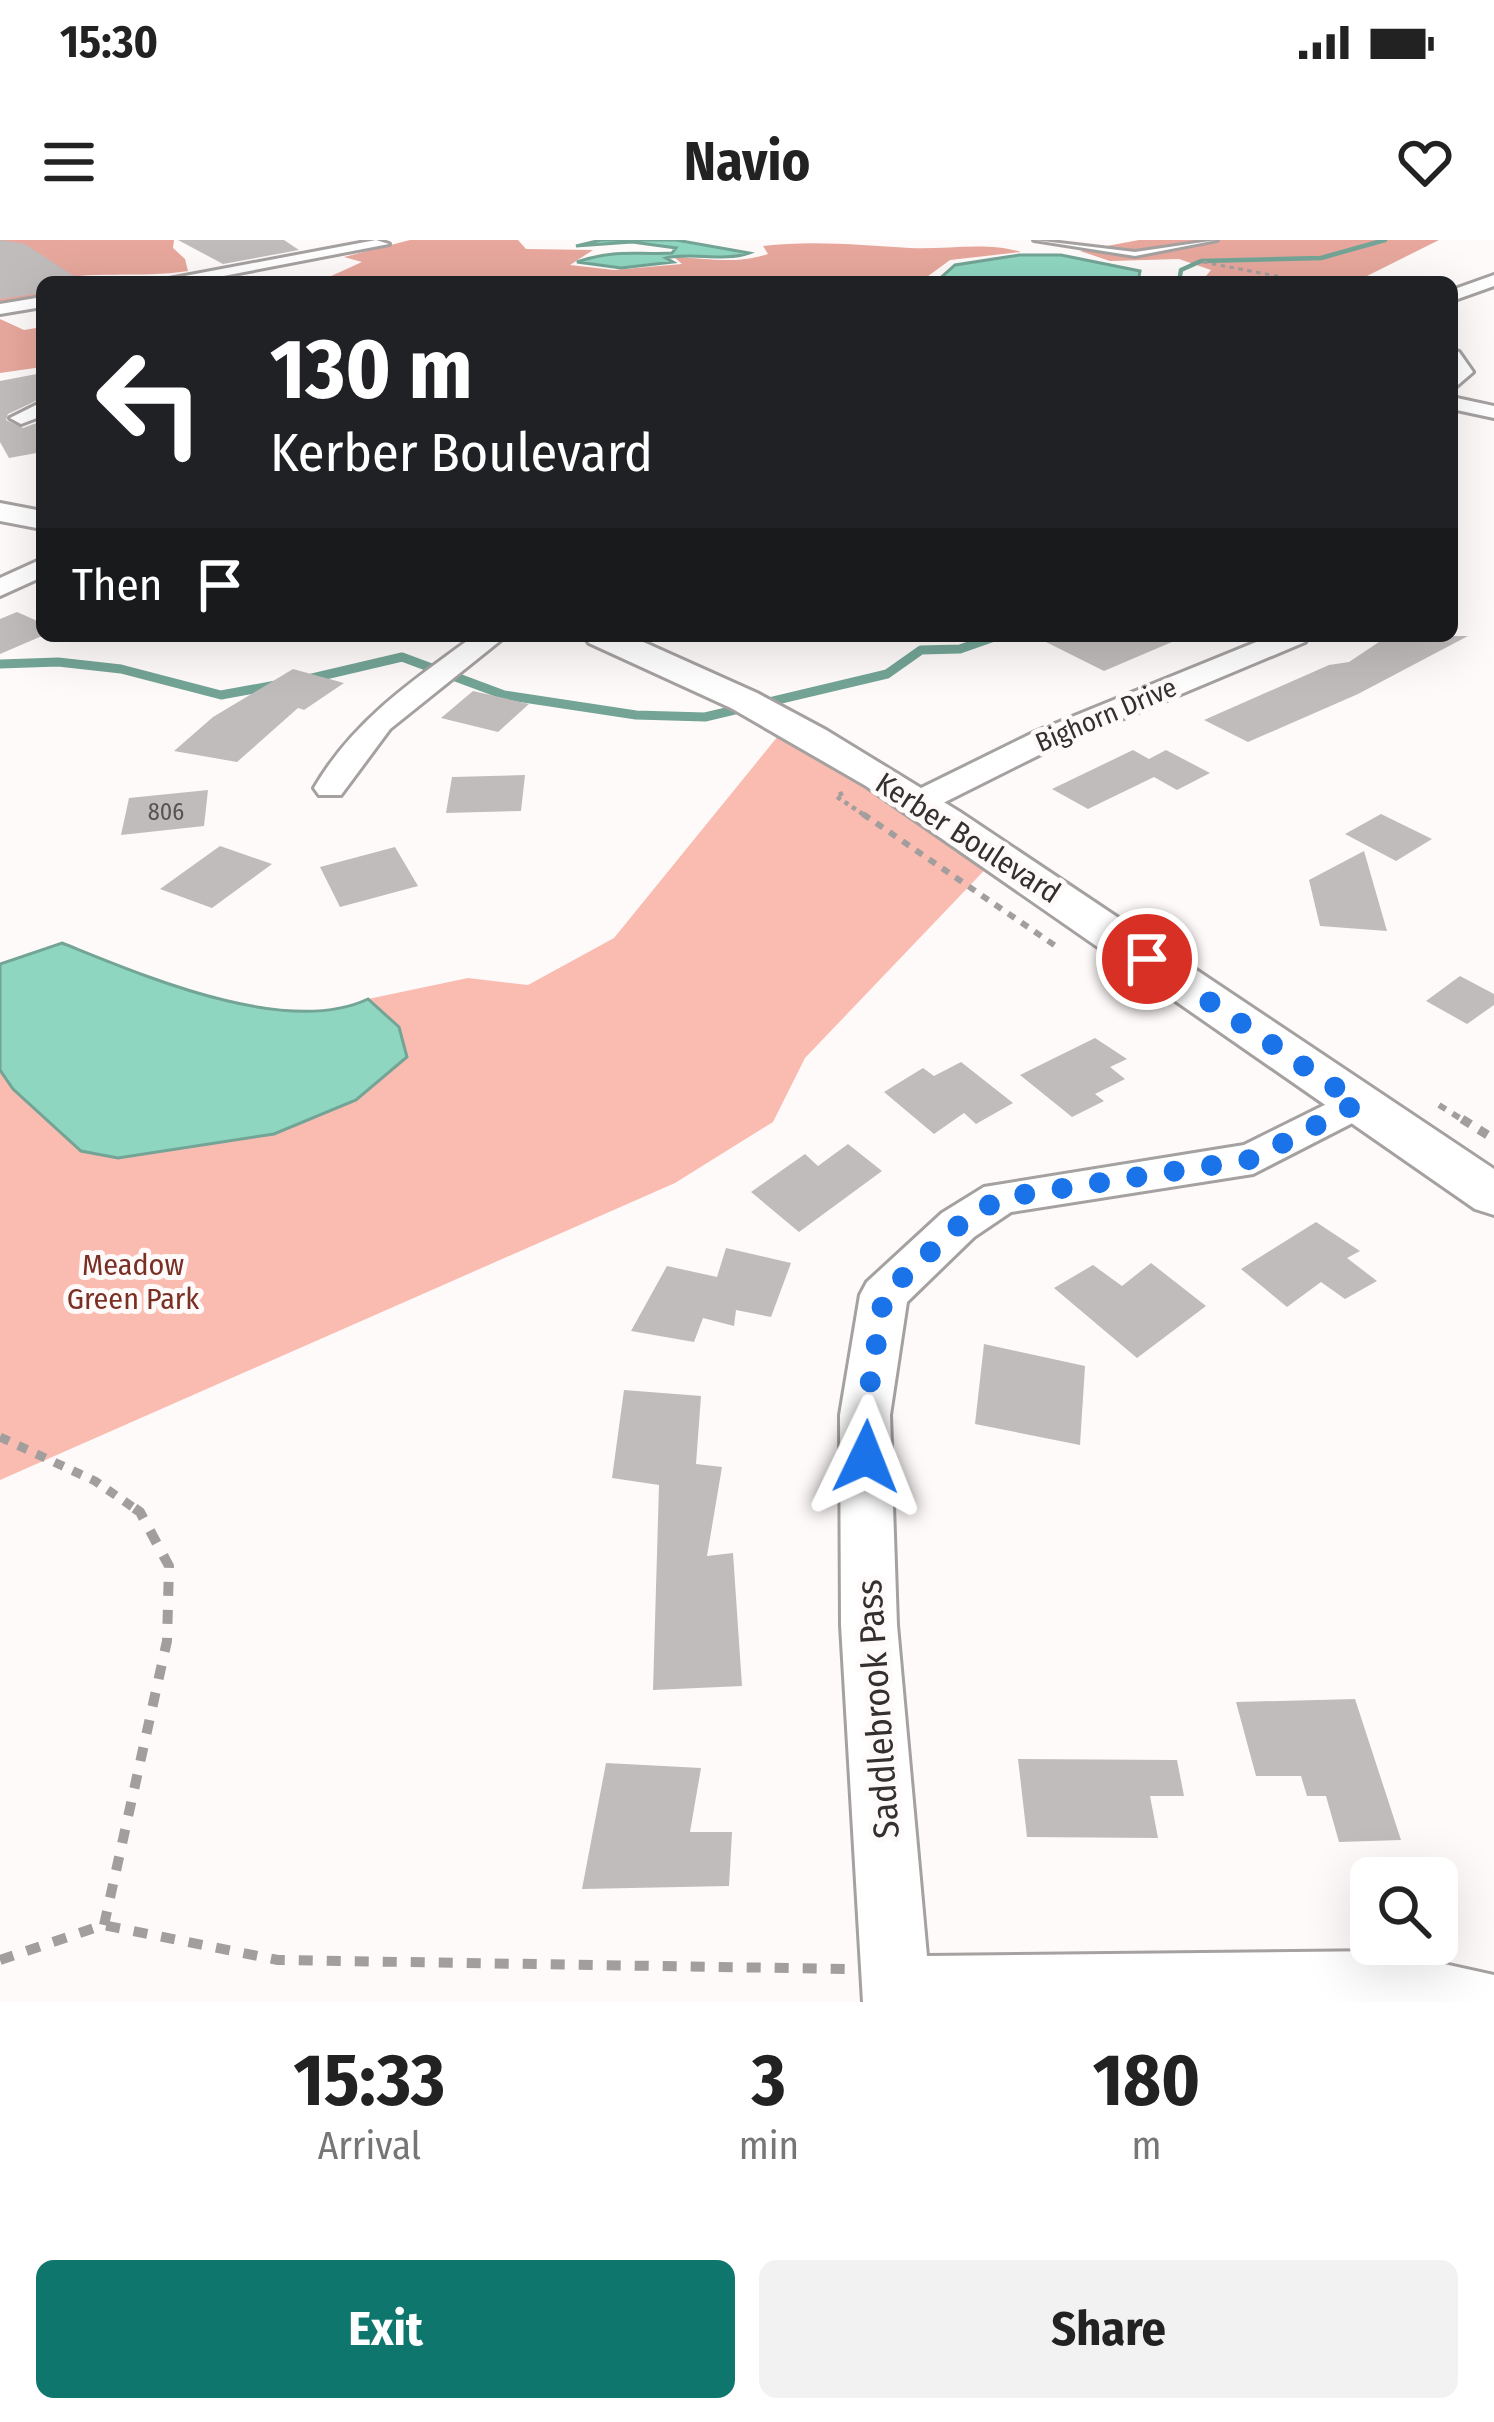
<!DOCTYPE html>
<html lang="en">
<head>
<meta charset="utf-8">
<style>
  body { margin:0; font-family:"Fira Sans Condensed",sans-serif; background:#f2f2f2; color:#222; height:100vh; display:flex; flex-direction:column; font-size:45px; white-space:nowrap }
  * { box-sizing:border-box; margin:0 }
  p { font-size:39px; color:#767676 }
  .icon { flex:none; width:66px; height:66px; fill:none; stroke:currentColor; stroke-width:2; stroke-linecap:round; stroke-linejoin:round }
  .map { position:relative; height:1762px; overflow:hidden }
  .side { display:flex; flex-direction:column; background:#fff; flex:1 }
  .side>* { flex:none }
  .banner { position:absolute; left:36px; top:36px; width:1422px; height:366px; border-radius:18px; box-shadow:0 12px 48px #0002; background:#202124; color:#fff; overflow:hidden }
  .controls { position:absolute; left:1350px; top:1617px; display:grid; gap:24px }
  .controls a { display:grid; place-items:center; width:108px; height:108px; border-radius:18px; background:#fff; box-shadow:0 12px 48px #0002; font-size:60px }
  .pin { position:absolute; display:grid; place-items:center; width:102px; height:102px; color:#fff; margin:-51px; border:6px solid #fff; border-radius:50%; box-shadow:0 3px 12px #0007 }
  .me { position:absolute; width:132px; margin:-66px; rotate:2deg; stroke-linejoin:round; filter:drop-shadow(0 0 9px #0008) }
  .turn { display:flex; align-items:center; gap:42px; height:252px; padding:0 36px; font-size:54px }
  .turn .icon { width:156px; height:156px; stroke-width:2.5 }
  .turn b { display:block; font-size:84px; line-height:102px }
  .then { display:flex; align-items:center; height:114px; padding:0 36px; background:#0003; gap:24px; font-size:45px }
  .eta { display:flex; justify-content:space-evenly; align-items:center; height:204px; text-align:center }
  .eta b { font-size:72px; font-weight:700; line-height:84px }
  .primary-button { display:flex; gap:24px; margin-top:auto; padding:24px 36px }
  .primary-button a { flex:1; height:138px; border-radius:18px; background:#0f766e; color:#fff; font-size:48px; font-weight:700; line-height:138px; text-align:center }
  .primary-button a+a { background:#f2f2f2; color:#222 }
  .status { display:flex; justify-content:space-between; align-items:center; height:84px; padding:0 60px; background:#fff; direction:ltr }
  .status svg { height:33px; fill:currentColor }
  header { display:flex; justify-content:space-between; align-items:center; height:156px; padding:0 36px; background:#fff; font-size:54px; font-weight:700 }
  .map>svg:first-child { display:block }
  .green { fill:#fabcb1 }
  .forest { fill:#e7a79c }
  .water { fill:#8fd6c0; stroke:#73a495; stroke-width:3 }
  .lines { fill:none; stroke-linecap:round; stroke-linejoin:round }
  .stream-far1 { stroke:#73a495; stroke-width:4.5 }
  .stream { stroke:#73a495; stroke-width:9 }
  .building { fill:#c1bcbc }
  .service-casing { stroke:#a5a1a0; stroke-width:6 }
  .minor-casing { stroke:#a5a1a0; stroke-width:6 }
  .tertiary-casing { stroke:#a5a1a0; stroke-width:6 }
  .path-far4 { stroke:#a19e9d; stroke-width:3; stroke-dasharray:4.5 4.5; stroke-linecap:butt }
  .path-far3 { stroke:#a19e9d; stroke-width:4.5; stroke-dasharray:4.5 4.5; stroke-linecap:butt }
  .path-far2 { stroke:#a19e9d; stroke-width:6; stroke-dasharray:8 8; stroke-linecap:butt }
  .path-far1 { stroke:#a19e9d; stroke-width:9; stroke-dasharray:10 10; stroke-linecap:butt }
  .path { stroke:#a19e9d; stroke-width:10; stroke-dasharray:14 14; stroke-linecap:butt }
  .service { fill:#fff; fill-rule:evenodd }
  .minor { fill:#fff; fill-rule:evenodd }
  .tertiary { fill:#fff; fill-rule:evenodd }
  .route { stroke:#1a73e8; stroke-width:21; stroke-dasharray:0 37.8 }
  .labels { text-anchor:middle; stroke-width:10; stroke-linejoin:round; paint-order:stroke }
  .number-label { font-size:24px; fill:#565453 }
  .far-street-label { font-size:27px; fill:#323130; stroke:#fefaf9 }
  .street-label { font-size:30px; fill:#323130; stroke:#fefaf9 }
  .park-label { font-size:30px; fill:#7a2f25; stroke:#fefaf9 }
  .near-street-label { font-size:36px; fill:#323130; stroke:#fefaf9 }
</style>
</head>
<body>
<div class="status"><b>15:30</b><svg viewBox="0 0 49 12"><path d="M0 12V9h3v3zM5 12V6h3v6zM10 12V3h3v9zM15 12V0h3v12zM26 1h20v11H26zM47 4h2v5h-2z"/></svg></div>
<header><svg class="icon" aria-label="menu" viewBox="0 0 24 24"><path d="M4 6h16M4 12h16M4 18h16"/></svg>Navio<svg class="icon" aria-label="heart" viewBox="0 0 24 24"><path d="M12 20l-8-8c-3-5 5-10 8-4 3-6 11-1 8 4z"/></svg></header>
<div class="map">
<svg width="1494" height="1762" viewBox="0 0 1494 1762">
  <rect width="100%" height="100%" fill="#fefaf9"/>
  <path class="green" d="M787,485L999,615L805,818L773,882L675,943L0,1240V830L13,849L399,787L368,759L468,738L528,745L614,698Z"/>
  <g class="forest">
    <path d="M0,0H174L173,8L185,19L188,31C138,39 91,29 42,42V59L0,66Z"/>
    <path d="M410,0H518L526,9L593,10L570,25L614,30L682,24L674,17C708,18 734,25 768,14L763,6C811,0 863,5 910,8C945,10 987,1 1021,12L950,20L920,42H318L362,22L344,17Z"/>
    <path d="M1139,0H1439L1355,42H1201L1211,30L1179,19L1110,21L1080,11Z"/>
    <path d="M0,79L24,90L42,87V127L0,133Z"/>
  </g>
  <g class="water">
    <path d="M601,0H676L749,13C723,22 693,12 666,18L673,22L621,28L577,22C615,9 634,15 672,13L676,8L632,2L576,6Z"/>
    <path d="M1019,15H1061L1140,31L1138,42H936L955,25Z"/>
    <path d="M62,703C142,735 286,798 368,759L399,787L407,817L356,860L274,894L118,918L81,911L13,849L0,830V724Z"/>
  </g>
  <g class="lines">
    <path class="stream-far1" d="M1179,42L1181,30L1201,21L1321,18L1385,0"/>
    <g class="stream">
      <path d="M0,424L58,422L121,429L221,455L276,445"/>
      <path d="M308,439L402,417L504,455L636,475L705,477L887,434L921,410L960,409L997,396"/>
    </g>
  </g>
  <g class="building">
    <path d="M0,0L25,4L83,42H42V53L0,59Z"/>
    <path d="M178,0H284L299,10L223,24Z"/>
    <path d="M42,133V158L8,174L6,180L23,188L42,181V212L9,218L0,202V141Z"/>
    <path d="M17,372L42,383V396L0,414V379Z"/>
    <path d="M1034,396H1186L1104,431Z"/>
    <path d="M1388,396H1468L1358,454L1248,502L1204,480L1329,425L1349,422Z"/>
    <path d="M293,429L344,443L304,470L298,468L237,522L174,511L213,477Z"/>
    <path d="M473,451L529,464L498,492L441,478Z"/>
    <path d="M1133,510L1149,519L1166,510L1210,533L1177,550L1154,537L1088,569L1052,549Z"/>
    <path d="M525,535L521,571L446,573L452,537Z"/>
    <path d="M208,550L204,586L121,595L129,558Z"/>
    <path d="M1381,574L1432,599L1396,621L1345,594Z"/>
    <path d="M220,606L272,624L212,668L160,649Z"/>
    <path d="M395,607L418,646L340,667L320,627Z"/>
    <path d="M1364,611L1387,691L1320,686L1309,640Z"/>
    <path d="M1460,736L1494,754V765L1467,784L1426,761Z"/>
    <path d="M1095,798L1127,819L1110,827L1125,839L1095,854L1104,861L1072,877L1020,835Z"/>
    <path d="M961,822L1013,863L976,884L964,873L934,894L884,852L923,828L934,836Z"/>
    <path d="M848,904L882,931L799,992L751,952L805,914L818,926Z"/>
    <path d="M1316,982L1360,1011L1347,1018L1377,1041L1345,1059L1321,1042L1287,1067L1241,1029Z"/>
    <path d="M726,1008L791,1023L771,1077L736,1070L734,1086L703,1078L694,1102L631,1091L667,1026L717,1037Z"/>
    <path d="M1151,1023L1206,1066L1137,1118L1054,1048L1093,1025L1122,1046Z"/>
    <path d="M984,1104L1085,1126L1080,1205L975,1184Z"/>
    <path d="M624,1150L701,1156L696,1224L722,1227L707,1316L733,1313L742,1446L653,1450L659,1245L612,1238Z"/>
    <path d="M1355,1459L1401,1600L1339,1602L1326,1556H1307L1301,1536H1256L1236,1462Z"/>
    <path d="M1018,1519L1177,1520L1184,1556H1150L1158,1598L1027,1597Z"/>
    <path d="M606,1523L701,1528L690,1592H732L729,1646L582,1649Z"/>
  </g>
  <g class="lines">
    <g class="service-casing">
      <path id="service" d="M1034,0L1135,12L1217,0L1135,16Z"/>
    </g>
    <g class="minor-casing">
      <g id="minor">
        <path d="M376,0L389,4L192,42H153Z"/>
        <path d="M1494,35V46L1452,61V50Z"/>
        <path d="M42,57V67L0,74V64Z"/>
        <path d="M1452,110L1459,112L1473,132L1452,150Z"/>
        <path d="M1452,157L1494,166V178L1452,169Z"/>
        <path d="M42,162V176L21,184L10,178Z"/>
        <path d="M42,319V337L0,356V338Z"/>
        <path d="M474,396H506L390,489L341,555H319L314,548C353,481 412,441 474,396Z"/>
        <path d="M1271,396H1309L1305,402L1057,506L933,568H909L905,561L909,554L1035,492Z"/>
        <path d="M1357,849L1372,853L1378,863L1372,873L1253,934L1011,972L974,997L907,1062L890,1175L897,1385L927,1716L1385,1711L1494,1735V1762H863L841,1385L840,1175L860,1055L867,1042L942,973L984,947L1244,905Z"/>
      </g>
    </g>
    <g class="tertiary-casing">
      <g id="tertiary">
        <path d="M0,263L42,271V289L0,281Z"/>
        <path d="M584,396H630L757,453L826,490L960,572L1494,929V975L1475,969L866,546L731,468L589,403Z"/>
      </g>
    </g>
    <path class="path-far4" d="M1203,22L1308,42"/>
    <path class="path-far3" d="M843,553L836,556L867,577"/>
    <g class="path-far2">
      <path d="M863,574L1060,709"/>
      <path d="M1439,865L1466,882"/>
    </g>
    <g class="path-far1">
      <path d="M1462,879L1494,899"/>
      <path d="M0,1197L95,1241L137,1270"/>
    </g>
    <g class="path">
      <path d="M104,1685L167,1401L169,1326L140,1272L133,1267"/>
      <path d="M0,1720L103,1685L278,1720L848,1729"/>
    </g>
    <use href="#service" class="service"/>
    <use href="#minor" class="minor"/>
    <use href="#tertiary" class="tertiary"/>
  </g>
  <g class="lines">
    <path class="route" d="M866,1217L865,1175L884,1055L958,986L1000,958L1253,919L1358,863L1147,719"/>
  </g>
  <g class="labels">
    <g class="number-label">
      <text x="166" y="580">806</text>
    </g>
    <g class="far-street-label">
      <text transform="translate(1106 475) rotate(-23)" y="9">Bighorn Drive</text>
    </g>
    <g class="street-label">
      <text transform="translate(968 598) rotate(33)" y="10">Kerber Boulevard</text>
    </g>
    <g class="park-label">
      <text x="133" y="1035">Meadow<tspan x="133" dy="34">Green Park</tspan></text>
    </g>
    <g class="near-street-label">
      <text transform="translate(877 1469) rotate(-94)" y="13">Saddlebrook Pass</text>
    </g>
  </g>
</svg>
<div class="controls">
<a><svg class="icon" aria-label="search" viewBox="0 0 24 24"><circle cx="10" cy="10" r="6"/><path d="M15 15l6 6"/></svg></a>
</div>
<div class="pin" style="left:1147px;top:719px;background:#d93025"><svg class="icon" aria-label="arrive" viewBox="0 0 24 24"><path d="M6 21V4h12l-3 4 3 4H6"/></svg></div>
<svg class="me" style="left:866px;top:1217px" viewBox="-20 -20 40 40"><path d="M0-17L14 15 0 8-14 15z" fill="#1a73e8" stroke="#fff" stroke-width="4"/></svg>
<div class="banner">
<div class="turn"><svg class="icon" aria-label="left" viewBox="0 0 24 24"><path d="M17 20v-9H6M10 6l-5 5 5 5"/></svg><div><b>130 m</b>Kerber Boulevard</div></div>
<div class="then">Then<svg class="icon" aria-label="arrive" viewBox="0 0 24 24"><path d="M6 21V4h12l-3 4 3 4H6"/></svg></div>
</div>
</div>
<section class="side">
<div class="eta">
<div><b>15:33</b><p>Arrival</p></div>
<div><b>3</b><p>min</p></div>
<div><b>180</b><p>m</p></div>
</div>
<div class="primary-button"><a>Exit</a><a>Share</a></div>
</section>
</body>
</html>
